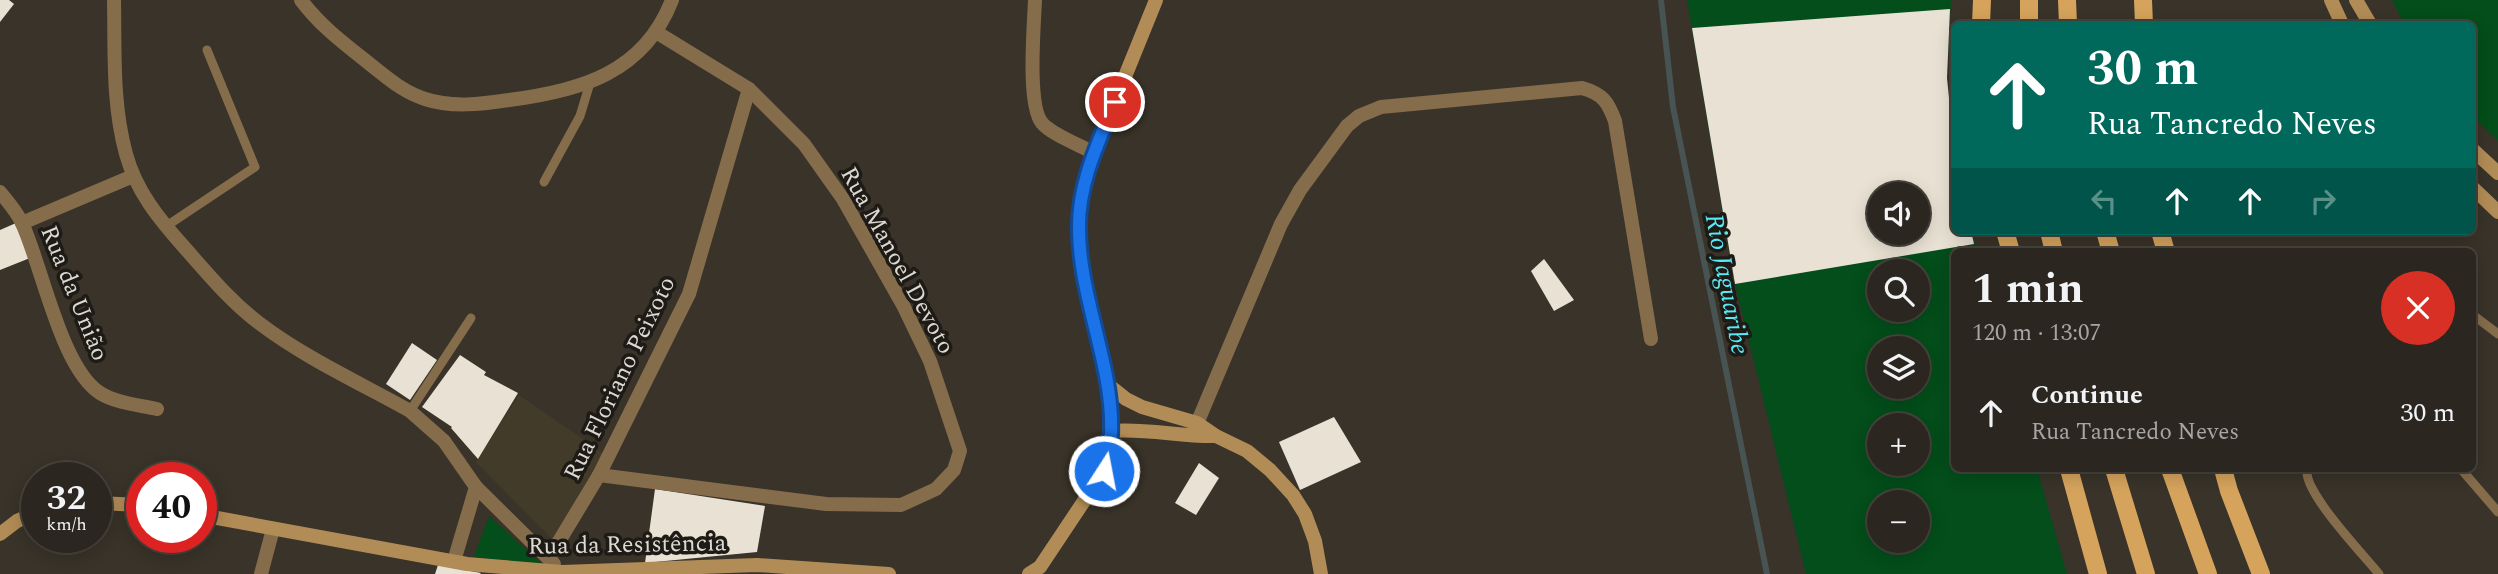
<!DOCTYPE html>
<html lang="en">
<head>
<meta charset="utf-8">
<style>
  body { margin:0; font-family:Spectral,serif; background:#37322c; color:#f1f3f6; height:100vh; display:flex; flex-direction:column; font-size:26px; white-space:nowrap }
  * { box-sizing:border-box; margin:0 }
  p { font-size:23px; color:#a6a5a4 }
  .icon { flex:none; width:38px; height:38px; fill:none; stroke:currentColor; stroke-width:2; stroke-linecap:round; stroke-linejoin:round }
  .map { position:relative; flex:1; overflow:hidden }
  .details { position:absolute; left:1951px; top:248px; width:525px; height:224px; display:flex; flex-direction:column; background:#2b261f; border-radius:10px; box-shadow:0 4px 18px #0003,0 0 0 2px #47433d }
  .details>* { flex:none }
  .banner { position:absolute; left:1951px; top:21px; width:525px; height:214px; border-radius:10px; box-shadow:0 4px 18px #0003,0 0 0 2px #47433d; background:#00695c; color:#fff; overflow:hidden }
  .tools { position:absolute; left:1867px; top:182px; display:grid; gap:14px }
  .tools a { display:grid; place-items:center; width:63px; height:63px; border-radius:50%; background:#2b261f; box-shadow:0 4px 18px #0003,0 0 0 2px #47433d; font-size:35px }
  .speed { position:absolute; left:21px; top:462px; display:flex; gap:14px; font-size:35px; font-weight:700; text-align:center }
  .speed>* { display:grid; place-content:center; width:91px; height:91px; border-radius:50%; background:#2b261f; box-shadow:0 4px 18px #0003,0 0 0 2px #47433d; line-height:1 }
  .speed small { font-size:18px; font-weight:400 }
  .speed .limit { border:10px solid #d22; background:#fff; color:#111 }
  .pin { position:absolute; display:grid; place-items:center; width:60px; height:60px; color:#fff; margin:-30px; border:4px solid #fff; border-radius:50%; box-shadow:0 2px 7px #0007 }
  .me { position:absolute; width:77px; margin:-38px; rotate:11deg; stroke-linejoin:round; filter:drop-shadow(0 0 5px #0008) }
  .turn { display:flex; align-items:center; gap:24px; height:147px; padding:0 21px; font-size:32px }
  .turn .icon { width:91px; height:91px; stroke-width:2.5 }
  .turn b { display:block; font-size:49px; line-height:60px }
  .lanes { display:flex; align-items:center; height:66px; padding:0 21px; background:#0003; justify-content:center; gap:35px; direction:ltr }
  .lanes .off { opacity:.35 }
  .round { display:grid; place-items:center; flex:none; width:74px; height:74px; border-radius:37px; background:#37322c }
  .headline { display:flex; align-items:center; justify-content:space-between; height:119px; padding:0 21px }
  h1 { font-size:42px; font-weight:700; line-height:52px }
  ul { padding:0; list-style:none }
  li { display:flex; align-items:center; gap:21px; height:91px; padding:0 21px }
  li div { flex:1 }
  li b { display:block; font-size:26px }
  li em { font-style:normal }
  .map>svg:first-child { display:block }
  .built { fill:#433b2a }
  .green { fill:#034e1a; fill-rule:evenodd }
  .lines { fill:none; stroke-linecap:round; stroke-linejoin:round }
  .stream { stroke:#485453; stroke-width:6 }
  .building { fill:#e9e2d4; fill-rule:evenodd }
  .lane { stroke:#856d4c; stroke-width:9 }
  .street { stroke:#856d4c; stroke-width:14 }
  .secondary { stroke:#b28c56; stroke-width:14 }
  .primary { stroke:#d5a35c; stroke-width:18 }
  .route-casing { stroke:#114b97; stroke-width:18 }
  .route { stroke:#1a73e8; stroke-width:12 }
  .labels { text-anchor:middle; stroke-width:7; stroke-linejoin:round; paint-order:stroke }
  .street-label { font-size:24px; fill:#dcd9d2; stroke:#1e1b16 }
  .water-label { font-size:26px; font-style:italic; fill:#57eaf5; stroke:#1e1b16 }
</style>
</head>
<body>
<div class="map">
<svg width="2498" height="574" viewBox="0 0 2498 574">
  <rect width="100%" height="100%" fill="#393329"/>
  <path class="built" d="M519,395L603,453L553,540L476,462Z"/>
  <g class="green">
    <path d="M1687,0H1951L1947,78L1955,231H1971L1977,252H1955V469H2037L2067,574H1806L1735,284ZM1880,194H1918V233H1880ZM1880,271H1918V310H1880ZM1880,348H1918V387H1880ZM1880,425H1918V464H1880ZM1880,502H1918V541H1880Z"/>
    <path d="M2392,0H2498V141L2473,117V24H2404Z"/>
    <path d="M489,516L544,566L474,557Z"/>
  </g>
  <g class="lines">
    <path class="stream" d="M1661,0L1673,107L1767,574"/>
  </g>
  <g class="building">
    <path d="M0,0H9L14,4L0,22Z"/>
    <path d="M1950,9L1947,78L1955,158V231H1971L1974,244L1735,284L1692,28ZM1880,194H1918V233H1880Z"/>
    <path d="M16,223L30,258L0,270V230Z"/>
    <path d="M1544,259L1574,300L1554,311L1531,271Z"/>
    <path d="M412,343L437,360L410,400L386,384Z"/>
    <path d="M460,355L486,372L484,375L518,393L478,459L451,428L452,427L422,407Z"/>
    <path d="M1334,417L1361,462L1300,490L1279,442Z"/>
    <path d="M1199,463L1219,478L1196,515L1175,503Z"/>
    <path d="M655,489L765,506L757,552L645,563Z"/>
    <path d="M438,565L481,573L480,574H435Z"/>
  </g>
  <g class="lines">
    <g class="lane">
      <path d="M544,182L580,116L590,83"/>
      <path d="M165,227L255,167L207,50"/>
      <path d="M2473,315L2498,334"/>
      <path d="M410,411L471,318"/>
      <path d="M2307,469C2303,492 2363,554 2379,574"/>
      <path d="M2461,469L2498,512"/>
    </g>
    <g class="street">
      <path d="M114,0C115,51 112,103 126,154C136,191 159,219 184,247C208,274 230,301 259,323C305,358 360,383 410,411L444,441L476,487"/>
      <path d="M301,0C321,27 346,45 371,65C389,79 403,92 425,99C452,108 482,104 509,100C580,91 644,73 672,0"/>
      <path d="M1035,0C1034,26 1027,105 1042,123C1052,135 1080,145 1094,153"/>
      <path d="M0,192C8,202 17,212 22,223C42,266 61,368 100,393C116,403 139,405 157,409"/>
      <path d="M22,223L133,176"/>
      <path d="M1193,433L1281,224L1300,190L1347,126L1359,116L1381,107L1582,88C1603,94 1608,102 1615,121L1651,339"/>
      <path d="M599,475L826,504L901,505L936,489L954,470L960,451L930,361L903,305L843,199L804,144L749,89L656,32"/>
      <path d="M549,558L599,475L689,294L749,89"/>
      <path d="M454,561L476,487L554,564"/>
      <path d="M261,574L273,529"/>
    </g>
    <g class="secondary">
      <path d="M2331,0L2342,24"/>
      <path d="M2356,0L2370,24"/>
      <path d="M2473,150L2498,173"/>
      <path d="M2473,188L2498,212"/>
      <path d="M1106,383L1126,399L1142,407L1197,423L1216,436L1247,451L1270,470L1293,495L1305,514L1315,541L1321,574"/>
      <path d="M1111,431C1147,428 1181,437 1216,436"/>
      <path d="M96,503L142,505"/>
      <path d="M201,515L467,564L562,572L757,565L889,574"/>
      <path d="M0,534L17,521L37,512"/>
      <path d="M1029,574L1040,567L1104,471L1110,445L1109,395L1081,260L1078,230L1080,199L1094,153L1156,0"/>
    </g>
    <g class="primary">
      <path d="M2029,0V24"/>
      <path d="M2067,0L2068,24"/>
      <path d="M2143,0L2144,24"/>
      <path d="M1981,24L1982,0"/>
      <path d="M2005,231L2011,252"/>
      <path d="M2049,231L2054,252"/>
      <path d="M2105,231L2111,252"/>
      <path d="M2160,231L2166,252"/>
      <path d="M2069,469L2098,574"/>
      <path d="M2114,469L2146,574"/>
      <path d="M2170,469L2208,574"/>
      <path d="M2223,469L2229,491L2261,574"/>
    </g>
  </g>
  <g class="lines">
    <g class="route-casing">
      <path id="route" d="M1104,471C1107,459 1110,447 1111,434C1114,367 1079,297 1079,229C1078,184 1098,143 1115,102"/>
    </g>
    <use href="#route" class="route"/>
  </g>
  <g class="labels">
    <g class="street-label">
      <text transform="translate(898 260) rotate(61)" y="8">Rua Manoel Devoto</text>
      <text transform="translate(75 293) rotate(68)" y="8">Rua da União</text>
      <text transform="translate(619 378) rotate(-64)" y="8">Rua Floriano Peixoto</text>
      <text transform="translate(627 544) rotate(-1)" y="8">Rua da Resistência</text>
    </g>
    <g class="water-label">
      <text transform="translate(1728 284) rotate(79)" y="9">Rio Jaguaribe</text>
    </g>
  </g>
</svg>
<div class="tools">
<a><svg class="icon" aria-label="sound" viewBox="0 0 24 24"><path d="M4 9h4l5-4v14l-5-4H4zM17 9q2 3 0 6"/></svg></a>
<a><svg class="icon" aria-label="search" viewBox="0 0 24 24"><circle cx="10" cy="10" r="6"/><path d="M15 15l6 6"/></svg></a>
<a><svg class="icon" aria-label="layers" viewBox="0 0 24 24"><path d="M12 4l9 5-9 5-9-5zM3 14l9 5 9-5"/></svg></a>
<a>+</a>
<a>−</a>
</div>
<div class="speed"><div>32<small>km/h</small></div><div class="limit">40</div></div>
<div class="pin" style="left:1115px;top:102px;background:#d93025"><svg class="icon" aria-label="arrive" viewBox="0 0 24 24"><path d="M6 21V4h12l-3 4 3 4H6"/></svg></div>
<svg class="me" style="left:1104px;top:471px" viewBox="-20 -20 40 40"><circle r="17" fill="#1a73e8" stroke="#fff" stroke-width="3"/><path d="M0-11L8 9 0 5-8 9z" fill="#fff"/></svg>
<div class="banner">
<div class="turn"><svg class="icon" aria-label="ahead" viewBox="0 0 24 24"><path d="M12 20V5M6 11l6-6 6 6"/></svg><div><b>30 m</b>Rua Tancredo Neves</div></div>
<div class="lanes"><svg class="icon off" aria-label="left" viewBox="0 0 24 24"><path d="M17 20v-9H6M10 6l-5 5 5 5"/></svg><svg class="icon" aria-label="ahead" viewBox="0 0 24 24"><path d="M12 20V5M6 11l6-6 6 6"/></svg><svg class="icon" aria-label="ahead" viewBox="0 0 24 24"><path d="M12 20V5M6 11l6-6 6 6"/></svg><svg class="icon off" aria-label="right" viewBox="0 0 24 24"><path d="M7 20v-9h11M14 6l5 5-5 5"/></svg></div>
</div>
<section class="details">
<div class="headline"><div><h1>1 min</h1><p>120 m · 13:07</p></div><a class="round" style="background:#d93025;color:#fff"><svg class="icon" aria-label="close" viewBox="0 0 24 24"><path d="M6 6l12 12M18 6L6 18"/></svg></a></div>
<ul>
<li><svg class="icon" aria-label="ahead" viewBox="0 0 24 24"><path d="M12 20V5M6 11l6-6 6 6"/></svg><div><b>Continue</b><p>Rua Tancredo Neves</p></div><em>30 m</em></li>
</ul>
</section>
</div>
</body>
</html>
